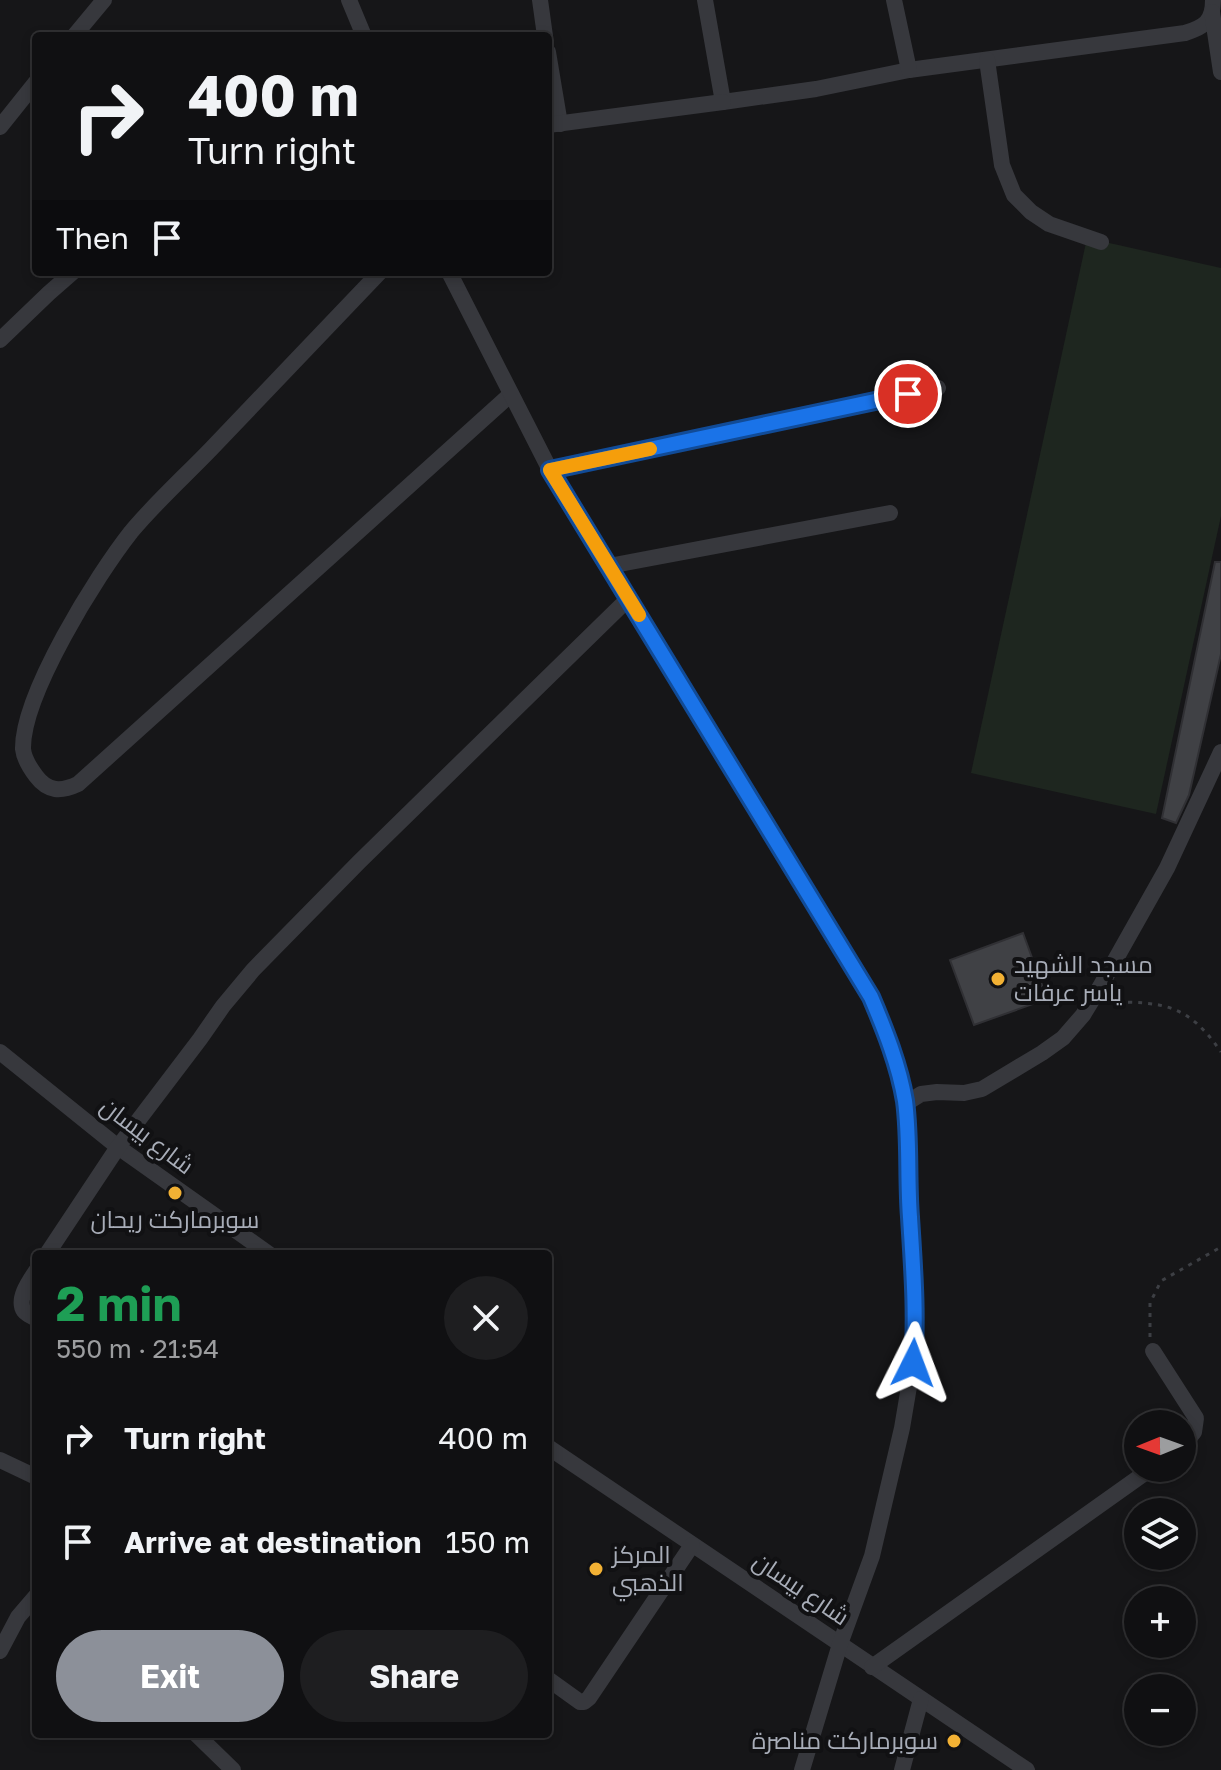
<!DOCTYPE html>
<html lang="en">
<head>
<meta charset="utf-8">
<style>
  body { margin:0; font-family:"Golos Text",Cairo,sans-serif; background:#1e1e20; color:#f1f3f6; height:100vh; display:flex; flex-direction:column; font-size:30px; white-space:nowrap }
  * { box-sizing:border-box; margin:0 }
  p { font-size:26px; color:#9c9d9f }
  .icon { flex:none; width:44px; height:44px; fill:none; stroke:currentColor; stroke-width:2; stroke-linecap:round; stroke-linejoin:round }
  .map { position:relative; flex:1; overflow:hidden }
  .panel { position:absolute; left:32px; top:1250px; width:520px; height:488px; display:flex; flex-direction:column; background:#101012; border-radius:8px; box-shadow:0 4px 12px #0003,0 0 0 2px #303032 }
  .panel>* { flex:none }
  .guide { position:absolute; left:32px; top:32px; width:520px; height:244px; border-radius:8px; box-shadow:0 4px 12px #0003,0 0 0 2px #303032; background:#101012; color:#f1f3f6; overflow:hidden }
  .needle { width:52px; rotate:269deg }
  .buttons { position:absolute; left:1124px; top:1410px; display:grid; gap:16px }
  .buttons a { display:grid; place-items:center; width:72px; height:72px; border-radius:50%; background:#101012; box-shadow:0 4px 12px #0003,0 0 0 2px #303032; font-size:40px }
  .pin { position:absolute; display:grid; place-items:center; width:68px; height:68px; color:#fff; margin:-34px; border:4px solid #fff; border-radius:50%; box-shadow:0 2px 8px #0007 }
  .me { position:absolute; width:88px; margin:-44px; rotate:3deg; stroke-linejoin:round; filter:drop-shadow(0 0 6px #0008) }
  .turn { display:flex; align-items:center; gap:28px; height:168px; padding:0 24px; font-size:36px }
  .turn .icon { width:104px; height:104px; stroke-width:2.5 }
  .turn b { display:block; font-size:56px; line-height:68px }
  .then { display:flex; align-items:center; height:76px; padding:0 24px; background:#0003; gap:16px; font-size:30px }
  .round { display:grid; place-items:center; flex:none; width:84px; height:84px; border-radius:42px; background:#1e1e20 }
  .summary { display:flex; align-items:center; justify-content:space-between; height:136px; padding:0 24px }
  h1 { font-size:48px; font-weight:700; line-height:60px; color:#1e9e55 }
  .cta { display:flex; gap:16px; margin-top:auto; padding:16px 24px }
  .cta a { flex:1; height:92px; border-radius:48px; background:#8c9099; color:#fff; font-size:32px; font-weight:700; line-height:92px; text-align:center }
  .cta a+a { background:#1e1e20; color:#f1f3f6 }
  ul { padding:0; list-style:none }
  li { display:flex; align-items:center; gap:24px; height:104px; padding:0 24px }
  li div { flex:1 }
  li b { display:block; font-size:30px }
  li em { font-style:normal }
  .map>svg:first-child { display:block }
  .green { fill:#1e261f }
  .building { fill:#404145; stroke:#303034; stroke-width:2 }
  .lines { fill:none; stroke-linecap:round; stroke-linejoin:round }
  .path { stroke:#3d3f44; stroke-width:3; stroke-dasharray:4 6; stroke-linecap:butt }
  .minor { stroke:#37383d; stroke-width:16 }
  .route-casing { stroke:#114b97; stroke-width:20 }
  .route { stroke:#1a73e8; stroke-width:14 }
  .slow { stroke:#f59e0b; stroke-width:14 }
  .poi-dot { fill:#f2b134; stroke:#111113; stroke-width:3 }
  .labels { text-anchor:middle; stroke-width:8; stroke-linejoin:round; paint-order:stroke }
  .poi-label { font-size:24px; fill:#a8adb8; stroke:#111113; text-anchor:start }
  .street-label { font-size:24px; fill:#a8adb8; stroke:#111113 }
</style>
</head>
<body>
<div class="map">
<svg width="1221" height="1770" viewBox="0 0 1221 1770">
  <rect width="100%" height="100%" fill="#161618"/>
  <path class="green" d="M1087,238L1221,268V516L1156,814L971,773Z"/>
  <g class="building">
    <path d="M1215,562H1221V654L1189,795L1176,823L1162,818Z"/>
    <path d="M1023,933L1047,999L974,1025L950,960Z"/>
  </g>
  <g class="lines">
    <g class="path">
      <path d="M1108,1002C1164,1002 1188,1004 1221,1052"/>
      <path d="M1150,1337V1303L1161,1281L1221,1247"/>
    </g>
    <g class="minor">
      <path d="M349,0L364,36"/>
      <path d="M540,0L545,36"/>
      <path d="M705,0L723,102L816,89L909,70L1185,33C1204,27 1213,22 1213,0"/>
      <path d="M894,0L909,70"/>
      <path d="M1212,12L1221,72"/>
      <path d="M74,36L104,0"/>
      <path d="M548,52L560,124"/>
      <path d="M987,60L1002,165L1014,195L1031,212L1049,224L1101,242"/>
      <path d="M548,125L723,102"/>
      <path d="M0,127L36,82"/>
      <path d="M380,272C324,331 267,390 211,449C185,476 155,503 131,532C97,575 22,695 23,749C24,759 30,768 36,776C48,792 61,792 78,784L511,394"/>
      <path d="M449,272L550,470L871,997C886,1032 898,1066 905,1104L921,1094L937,1092L964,1093L982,1089L1042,1053L1063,1038L1083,1015L1100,987L1167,868L1221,752"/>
      <path d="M0,340L49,293L73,272"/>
      <path d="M550,470L938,388"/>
      <path d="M609,566L890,513"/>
      <path d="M0,1052L118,1147L269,1254"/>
      <path d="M47,1254L118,1147L200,1039L223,1006L253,970L359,862L629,598"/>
      <path d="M36,1271C30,1280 16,1299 24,1311C27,1315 32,1316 36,1319"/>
      <path d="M1153,1351L1196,1418L1194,1432L1182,1447"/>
      <path d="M548,1447L1027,1770"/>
      <path d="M0,1460L36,1477"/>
      <path d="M0,1651L18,1617L36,1596"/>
      <path d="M872,1667L1152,1468"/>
      <path d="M548,1679L580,1702H584L589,1698L692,1545"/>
      <path d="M196,1734L233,1770"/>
      <path d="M802,1770L840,1644L872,1556L902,1428L913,1363L915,1331V1288L910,1216L905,1104"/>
      <path d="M902,1770L921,1699"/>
    </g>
  </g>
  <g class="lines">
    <g class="route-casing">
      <path id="route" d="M908,394L550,470L871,997C885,1030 899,1065 905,1101C910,1139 907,1179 910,1217C913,1266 917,1314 913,1363"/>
    </g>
    <use href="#route" class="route"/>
    <path class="slow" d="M639,615L550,470L650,449"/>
  </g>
  <g class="poi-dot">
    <circle cx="998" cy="979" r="8"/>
    <circle cx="175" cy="1193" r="8"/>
    <circle cx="596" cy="1569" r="8"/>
    <circle cx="954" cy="1741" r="8"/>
  </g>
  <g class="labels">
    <g class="poi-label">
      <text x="1014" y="973">مسجد الشهيد<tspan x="1014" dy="28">ياسر عرفات</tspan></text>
      <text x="175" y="1228" text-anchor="middle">سوبرماركت ريحان</text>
      <text x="612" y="1563">المركز<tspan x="612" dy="28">الذهبي</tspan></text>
      <text x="938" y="1749" text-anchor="end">سوبرماركت مناصرة</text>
    </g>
    <g class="street-label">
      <text transform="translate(147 1136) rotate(37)" y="8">شارع بيسان</text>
      <text transform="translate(801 1589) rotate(34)" y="8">شارع بيسان</text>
    </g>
  </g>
</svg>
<div class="buttons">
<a><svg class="needle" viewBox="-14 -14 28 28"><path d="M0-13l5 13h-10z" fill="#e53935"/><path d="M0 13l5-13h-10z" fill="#9c9d9f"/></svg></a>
<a><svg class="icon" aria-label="layers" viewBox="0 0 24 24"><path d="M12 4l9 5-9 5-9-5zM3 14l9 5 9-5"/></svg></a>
<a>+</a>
<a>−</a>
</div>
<div class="pin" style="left:908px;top:394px;background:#d93025"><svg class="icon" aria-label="arrive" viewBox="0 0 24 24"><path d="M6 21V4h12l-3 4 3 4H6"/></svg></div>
<svg class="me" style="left:913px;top:1363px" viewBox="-20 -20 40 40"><path d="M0-17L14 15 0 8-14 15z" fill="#1a73e8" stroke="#fff" stroke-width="4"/></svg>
<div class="guide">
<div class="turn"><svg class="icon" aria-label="right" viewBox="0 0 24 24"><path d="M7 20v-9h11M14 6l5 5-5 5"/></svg><div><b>400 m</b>Turn right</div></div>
<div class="then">Then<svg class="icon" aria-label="arrive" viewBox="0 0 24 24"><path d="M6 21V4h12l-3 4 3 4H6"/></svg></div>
</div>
<section class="panel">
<div class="summary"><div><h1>2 min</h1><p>550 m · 21:54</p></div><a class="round"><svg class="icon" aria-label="close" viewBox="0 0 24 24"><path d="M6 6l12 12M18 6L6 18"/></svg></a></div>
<ul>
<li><svg class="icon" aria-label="right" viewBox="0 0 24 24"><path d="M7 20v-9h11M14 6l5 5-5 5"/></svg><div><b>Turn right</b></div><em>400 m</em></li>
<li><svg class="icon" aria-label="arrive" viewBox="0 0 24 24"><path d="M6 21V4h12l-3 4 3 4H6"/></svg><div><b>Arrive at destination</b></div><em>150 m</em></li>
</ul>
<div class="cta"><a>Exit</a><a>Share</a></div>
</section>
</div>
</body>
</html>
